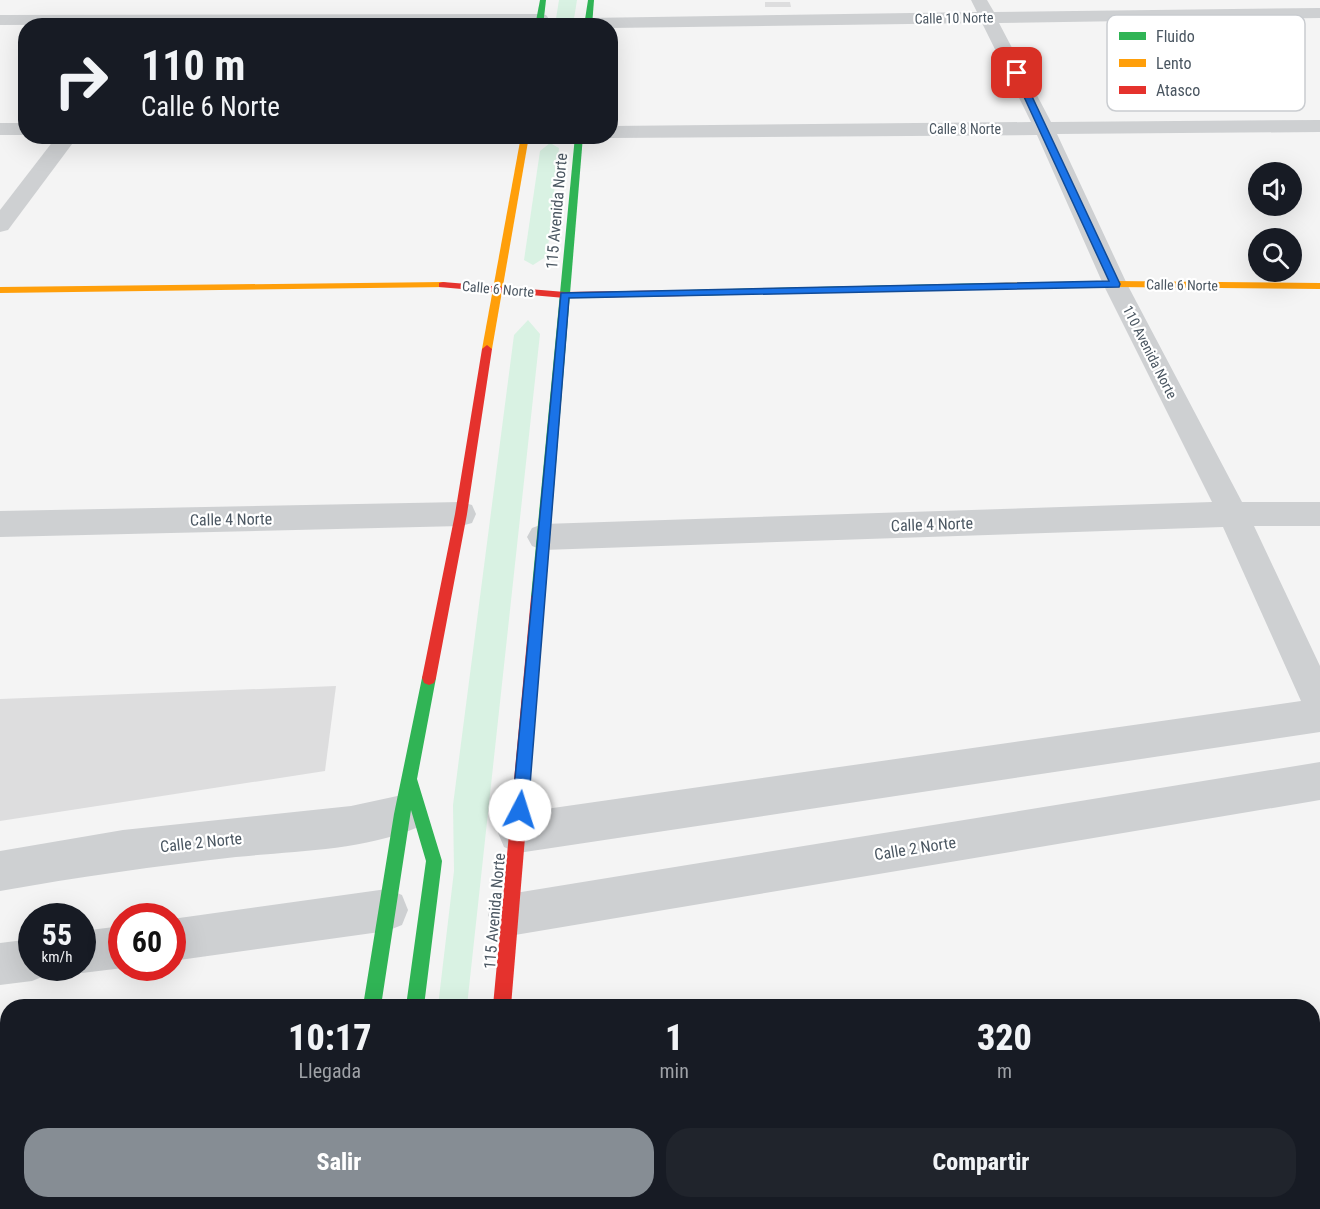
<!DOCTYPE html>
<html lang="es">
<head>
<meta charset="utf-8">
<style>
  body { margin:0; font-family:"Roboto Condensed",sans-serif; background:#20242c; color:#f1f3f6; height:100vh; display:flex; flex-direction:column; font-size:22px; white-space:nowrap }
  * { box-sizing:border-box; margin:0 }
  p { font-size:20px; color:#9ea1a6 }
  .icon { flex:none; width:33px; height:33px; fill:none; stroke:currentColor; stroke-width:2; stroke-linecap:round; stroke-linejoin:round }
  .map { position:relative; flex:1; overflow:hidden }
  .panel { position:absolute; left:0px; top:999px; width:1320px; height:210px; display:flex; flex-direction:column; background:#171b24; border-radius:24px 24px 0 0; box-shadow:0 6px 24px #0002 }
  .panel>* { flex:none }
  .hud { position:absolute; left:18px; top:18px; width:600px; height:126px; border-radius:24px; box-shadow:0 6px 24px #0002; background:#171b24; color:#f1f3f6; overflow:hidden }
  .fabs { position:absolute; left:1248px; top:162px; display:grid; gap:12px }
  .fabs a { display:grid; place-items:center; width:54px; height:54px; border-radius:50%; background:#171b24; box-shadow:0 6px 24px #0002; font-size:30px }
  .speed { position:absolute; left:18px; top:903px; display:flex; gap:12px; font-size:30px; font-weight:700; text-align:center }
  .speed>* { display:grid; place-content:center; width:78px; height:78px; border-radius:50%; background:#171b24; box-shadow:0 6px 24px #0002; line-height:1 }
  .speed small { font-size:15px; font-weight:400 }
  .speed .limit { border:9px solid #d22; background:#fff; color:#111 }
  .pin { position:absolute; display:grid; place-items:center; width:51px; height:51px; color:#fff; margin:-26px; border-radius:12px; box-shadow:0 3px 9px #0006 }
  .me { position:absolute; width:66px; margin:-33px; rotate:5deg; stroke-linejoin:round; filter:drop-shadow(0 0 4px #0008) }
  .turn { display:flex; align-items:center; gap:21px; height:126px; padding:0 24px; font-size:27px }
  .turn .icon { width:78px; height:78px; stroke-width:2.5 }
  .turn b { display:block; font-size:42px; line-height:51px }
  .eta { display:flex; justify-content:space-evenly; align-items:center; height:102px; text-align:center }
  .eta b { font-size:36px; font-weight:800; line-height:42px }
  .cta { display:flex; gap:12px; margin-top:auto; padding:12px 24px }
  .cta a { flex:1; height:69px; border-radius:24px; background:#868d94; color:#fff; font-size:24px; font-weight:800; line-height:69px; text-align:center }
  .cta a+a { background:#20242c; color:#f1f3f6 }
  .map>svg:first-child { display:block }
  .green { fill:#d9f2e3 }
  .building { fill:#ddddde }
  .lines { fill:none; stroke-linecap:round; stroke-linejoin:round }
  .street { fill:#ced0d2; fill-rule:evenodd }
  .fast { fill:#30b455; fill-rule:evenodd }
  .slow { fill:#ff9f0a; fill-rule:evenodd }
  .jam { fill:#e5322d; fill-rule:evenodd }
  .route { fill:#1a73e8; stroke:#114b97; stroke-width:1.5 }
  .labels { text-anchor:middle; stroke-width:4.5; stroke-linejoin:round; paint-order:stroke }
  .far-street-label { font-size:14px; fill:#4a5661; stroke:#fff }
  .street-label { font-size:16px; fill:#4a5661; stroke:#fff }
  .key { fill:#fff; stroke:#c9ccd0; stroke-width:1.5 }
  .key-label { font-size:16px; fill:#4a5661 }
</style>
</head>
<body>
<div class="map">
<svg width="1320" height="1209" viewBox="0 0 1320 1209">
  <rect width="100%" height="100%" fill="#f4f4f4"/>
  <g class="green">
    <path d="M559,0H577L573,25H555Z"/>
    <path d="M550,143L559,148L547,256L533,265L524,260L540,151Z"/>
    <path d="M528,320L540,334L467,1006H438L454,871L453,805L514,335Z"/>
  </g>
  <g class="building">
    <path d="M765,2H790L791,7H765Z"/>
    <path d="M336,686L325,771L0,821V699Z"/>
    <path d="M613,1202H914L915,1209H613Z"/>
  </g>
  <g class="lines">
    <g class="street">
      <path d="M971,0H987L994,12L1320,8V18L999,23L1051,122L1320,120V132L1057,134L1127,284L1242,502H1320V526H1254L1320,666V732L518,853L504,847L498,833L504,819L518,813L1301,701L1223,527L543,550L532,546L527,537L532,528L543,524L1212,502L1103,284L1037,135L610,138L603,136H610V126L1031,122L982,23L610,28V26H581L579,23L582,19L588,18L977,12Z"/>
      <path d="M540,14L546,15L549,19L546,23L0,25V15Z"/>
      <rect x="0" y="123" width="26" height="12"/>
      <path d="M57,136H78L8,230L0,232V210Z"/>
      <path d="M461,502L472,505L476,514L472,523L461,526L0,537V511Z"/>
      <path d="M1320,762V800L509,936L494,930L488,915L494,900L509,894Z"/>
      <path d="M402,795L416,800L421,814L416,828C360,851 294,851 236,857C156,866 78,877 0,891V851L123,830L351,806Z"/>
      <path d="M387,889L402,895L408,910L402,925L387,931L172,961V919Z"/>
      <path d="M122,926L123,968L82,973L68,968H82V931Z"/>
      <path d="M32,939V968H50L47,975L32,981L0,985V943Z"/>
    </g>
    <g class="fast">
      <path d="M540,0H546L543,26H535Z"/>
      <path d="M588,0H594L592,26H584Z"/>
      <path d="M575,136H583L545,597L543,601L538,603L533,601L531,597Z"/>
      <path d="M993,283L997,284V288L688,296L683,293L688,290Z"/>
      <path d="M429,671L434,673L436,678L417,779L442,861L424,1006H406L426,861L411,810L381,1006H363L394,814L422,678L424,673Z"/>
      <path d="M332,1202H352L351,1209H331Z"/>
      <path d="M478,1202H498L497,1209H477Z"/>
    </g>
    <g class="slow">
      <path d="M521,136H529L492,349L487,353L482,349Z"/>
      <path d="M1115,281L1320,283V289L1115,287L993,289L988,286L993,283Z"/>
      <path d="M443,282L447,283V287L0,293V287Z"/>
    </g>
    <g class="jam">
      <path d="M443,282L565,292L688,290L693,293L688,296L565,298L439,287V283Z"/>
      <path d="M487,345L492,349L467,514L436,678L434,683L429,685L424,683L422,678L455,514L482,349Z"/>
      <path d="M538,591L543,593L545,597L511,1006H493L531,597L533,593Z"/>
      <path d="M378,1202H398L397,1209H377Z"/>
    </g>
  </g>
  <path class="route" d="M1017,70L1021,73L1120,284L1119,287L569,298L528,810L526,816L520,818L515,816L512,810L561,293L1109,281L1013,73Z"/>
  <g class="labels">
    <g class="far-street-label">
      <text transform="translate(954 18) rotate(-1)" y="5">Calle 10 Norte</text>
      <text x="965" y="134">Calle 8 Norte</text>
      <text transform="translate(1182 285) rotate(1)" y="5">Calle 6 Norte</text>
      <text transform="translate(498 289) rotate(5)" y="5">Calle 6 Norte</text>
      <text transform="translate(1150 352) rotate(63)" y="5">110 Avenida Norte</text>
    </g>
    <g class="street-label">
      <text transform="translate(556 211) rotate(-85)" y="6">115 Avenida Norte</text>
      <text transform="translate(231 519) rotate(-1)" y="6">Calle 4 Norte</text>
      <text transform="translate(932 524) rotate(-2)" y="6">Calle 4 Norte</text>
      <text transform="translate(201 842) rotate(-6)" y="6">Calle 2 Norte</text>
      <text transform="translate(915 848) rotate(-9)" y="6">Calle 2 Norte</text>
      <text transform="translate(494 911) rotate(-85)" y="6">115 Avenida Norte</text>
    </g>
  </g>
  <rect x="1107" y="15" width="198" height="96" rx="9" class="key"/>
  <rect x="1119" y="32" width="27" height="8" fill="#30b455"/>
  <rect x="1119" y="59" width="27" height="8" fill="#ff9f0a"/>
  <rect x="1119" y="86" width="27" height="8" fill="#e5322d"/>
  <g class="key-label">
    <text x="1156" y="42">Fluido</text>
    <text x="1156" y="69">Lento</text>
    <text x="1156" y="96">Atasco</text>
  </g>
</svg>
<div class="fabs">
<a><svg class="icon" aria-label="sound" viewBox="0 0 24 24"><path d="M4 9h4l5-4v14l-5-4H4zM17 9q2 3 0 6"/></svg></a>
<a><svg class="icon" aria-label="search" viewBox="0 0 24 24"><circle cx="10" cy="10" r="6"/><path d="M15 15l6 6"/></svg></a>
</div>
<div class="speed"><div>55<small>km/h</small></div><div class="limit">60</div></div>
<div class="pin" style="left:1017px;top:73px;background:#d93025"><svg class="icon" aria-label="arrive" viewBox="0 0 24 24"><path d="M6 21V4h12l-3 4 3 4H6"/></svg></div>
<svg class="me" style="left:520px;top:810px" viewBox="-20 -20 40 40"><circle r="19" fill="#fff"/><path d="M0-13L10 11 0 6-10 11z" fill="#1a73e8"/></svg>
<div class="hud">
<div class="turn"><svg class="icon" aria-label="right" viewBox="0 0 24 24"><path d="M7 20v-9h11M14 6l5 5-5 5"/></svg><div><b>110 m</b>Calle 6 Norte</div></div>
</div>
<section class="panel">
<div class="eta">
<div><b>10:17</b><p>Llegada</p></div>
<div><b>1</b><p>min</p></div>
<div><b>320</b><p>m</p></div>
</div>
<div class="cta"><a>Salir</a><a>Compartir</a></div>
</section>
</div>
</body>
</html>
